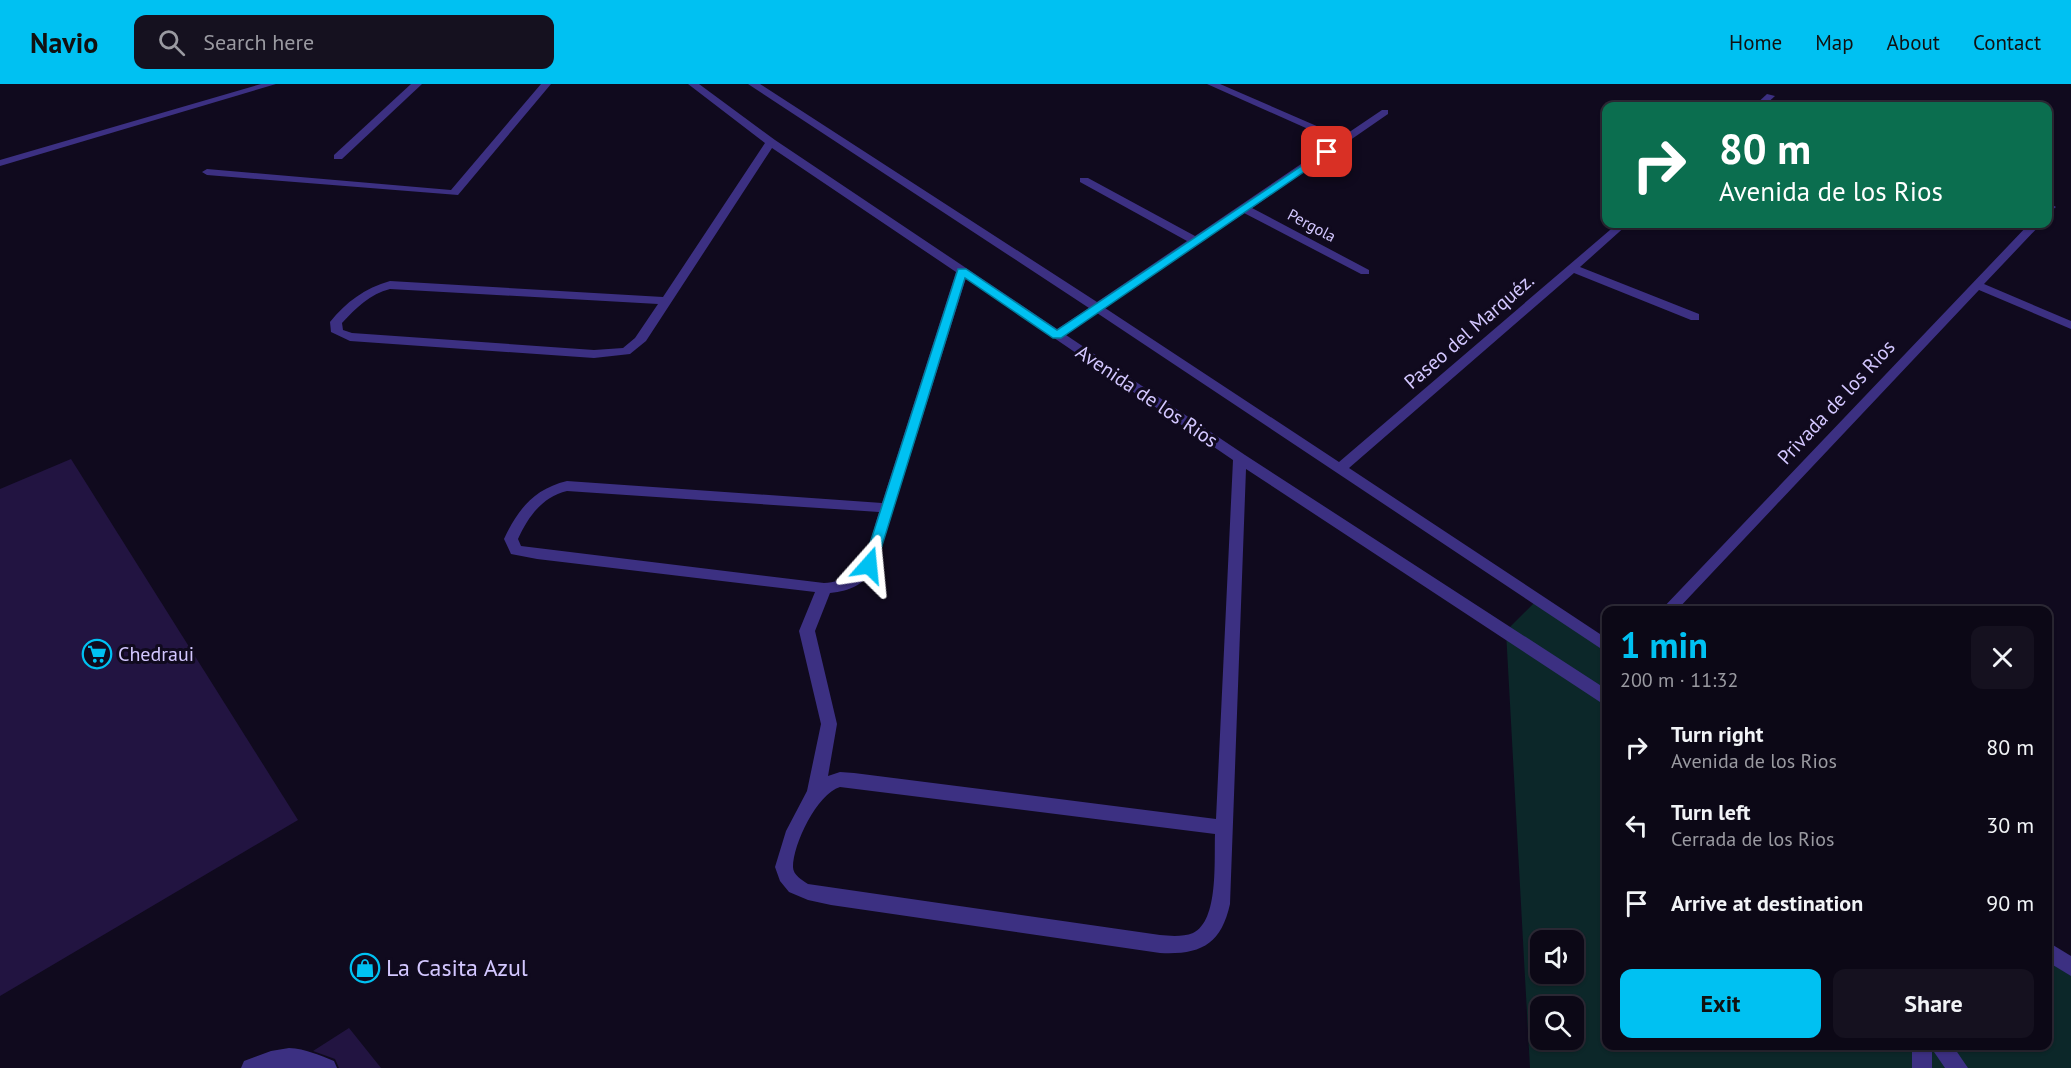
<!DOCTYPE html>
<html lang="en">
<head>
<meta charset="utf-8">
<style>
  body { margin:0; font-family:"PT Sans",sans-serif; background:#15111f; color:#f1f3f6; height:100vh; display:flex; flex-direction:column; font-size:22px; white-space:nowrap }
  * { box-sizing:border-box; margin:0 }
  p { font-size:20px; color:#9a9aa1 }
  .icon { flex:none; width:33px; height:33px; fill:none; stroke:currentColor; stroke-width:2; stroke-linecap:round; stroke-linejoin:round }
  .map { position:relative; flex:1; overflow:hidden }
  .details { position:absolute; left:1602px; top:522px; width:450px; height:444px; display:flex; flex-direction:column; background:#0c0816; border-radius:12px; box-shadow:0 2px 4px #0004,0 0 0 2px #2c2935 }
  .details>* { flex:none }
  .hud { position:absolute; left:1602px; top:18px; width:450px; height:126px; border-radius:12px; box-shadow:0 2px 4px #0004,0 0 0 2px #2c2935; background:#0b6e4f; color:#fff; overflow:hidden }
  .controls { position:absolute; left:1530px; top:846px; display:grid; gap:12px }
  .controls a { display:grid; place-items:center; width:54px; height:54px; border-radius:12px; background:#0c0816; box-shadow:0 2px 4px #0004,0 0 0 2px #2c2935; font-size:30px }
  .pin { position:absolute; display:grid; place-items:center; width:51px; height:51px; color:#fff; margin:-26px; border-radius:12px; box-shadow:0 3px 9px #0006 }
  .me { position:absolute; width:66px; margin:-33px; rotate:18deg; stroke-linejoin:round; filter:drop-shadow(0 0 4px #0008) }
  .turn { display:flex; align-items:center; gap:21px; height:126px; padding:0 18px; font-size:27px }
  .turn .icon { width:78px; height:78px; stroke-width:2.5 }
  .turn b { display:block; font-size:42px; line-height:51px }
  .round { display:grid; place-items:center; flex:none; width:63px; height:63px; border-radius:12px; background:#15111f }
  .overview { display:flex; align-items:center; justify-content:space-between; height:102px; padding:0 18px }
  h1 { font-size:36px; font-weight:600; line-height:45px; color:#00c1f2 }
  .primary-button { display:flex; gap:12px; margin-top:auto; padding:12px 18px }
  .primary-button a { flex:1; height:69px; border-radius:12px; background:#00c1f2; color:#111; font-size:24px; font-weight:600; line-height:69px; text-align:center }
  .primary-button a+a { background:#15111f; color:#f1f3f6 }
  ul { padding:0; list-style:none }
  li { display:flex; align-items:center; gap:18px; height:78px; padding:0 18px }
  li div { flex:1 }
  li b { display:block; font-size:22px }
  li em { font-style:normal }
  header { display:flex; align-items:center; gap:36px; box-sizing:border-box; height:84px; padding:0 30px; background:#00c1f2; color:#111 }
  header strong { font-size:28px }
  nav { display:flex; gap:33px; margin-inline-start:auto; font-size:21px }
  .search { width:420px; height:54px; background:#15111f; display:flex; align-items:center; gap:15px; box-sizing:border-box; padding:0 21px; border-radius:12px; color:#9a9aa1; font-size:22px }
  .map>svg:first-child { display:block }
  .green { fill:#0c2729; fill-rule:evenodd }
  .building { fill:#221441 }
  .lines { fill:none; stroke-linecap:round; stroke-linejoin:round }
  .minor { fill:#3c3082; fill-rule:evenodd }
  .route { fill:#00c1f2; stroke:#007d9d; stroke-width:1.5 }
  .labels { text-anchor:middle; stroke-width:6; stroke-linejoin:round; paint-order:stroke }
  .far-street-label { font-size:16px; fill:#d3c7ff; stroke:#100a1e }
  .street-label { font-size:20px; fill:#d3c7ff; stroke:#100a1e }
  .poi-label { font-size:20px; fill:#d3c7ff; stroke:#100a1e; text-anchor:start }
  .near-poi-label { font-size:24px; fill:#d3c7ff; stroke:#100a1e; text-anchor:start }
</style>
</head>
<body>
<header>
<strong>Navio</strong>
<div class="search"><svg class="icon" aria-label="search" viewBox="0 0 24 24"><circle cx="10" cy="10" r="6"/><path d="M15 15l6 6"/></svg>Search here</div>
<nav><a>Home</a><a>Map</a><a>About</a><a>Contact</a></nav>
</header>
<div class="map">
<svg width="2071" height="984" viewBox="0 0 2071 984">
  <rect width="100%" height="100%" fill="#100a1e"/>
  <path class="green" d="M1537,516L1606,562V962H2048V867L2071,883V984H1530L1506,547ZM1540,856H1574V890H1540ZM1540,922H1574V956H1540Z"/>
  <g class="building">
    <path d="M71,375L298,736L0,912V405Z"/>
    <path d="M349,944L381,984H339L335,975L313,967Z"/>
  </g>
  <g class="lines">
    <g class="minor">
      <path d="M261,0H276L0,82V76Z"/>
      <path d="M411,0H422L342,75H334V71Z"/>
      <path d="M541,0H551L458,111L207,91L202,88L207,85L451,106Z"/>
      <path d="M688,0H699L775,56L1057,245L1089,224L748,0H760L1097,218L1187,157L1080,98V94H1088L1195,152L1335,57L1207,0H1220L1342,53L1382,26H1388V30L1252,124L1369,186V190H1361L1244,129L1105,224L1339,378L1617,140H1628L1580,183L1699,230V236H1691L1574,189L1349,384L1606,554V568L1097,229L1066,251L1245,371L1606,605V619L1600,618L1246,385L1230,820C1221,861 1200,871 1160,869L831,821L808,816L789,808L780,797L775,783L786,747L807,707L821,640L799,547L815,508L537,475L511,470L504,455C518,425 534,405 567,397L882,419L956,188L772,64L646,257L630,270L594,274L350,257L331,248L330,238C346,218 365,204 390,197L663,213L765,59ZM966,194L1233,376L1216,735L854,689L840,688L828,692L837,640L815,547L830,509C851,507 865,500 876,481ZM390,205L658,220L635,254L623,264L594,266L352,249L343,246L342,239C356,224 370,210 390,205ZM567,407L879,428C868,462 867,497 824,499L521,462L518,455C528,433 542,413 567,407ZM840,703L1215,750C1214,776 1219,837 1193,849C1183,853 1170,852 1160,851L808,800C802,796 793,791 793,783C793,760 817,710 840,703Z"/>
      <path d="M1767,10L1775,12L1764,22H1754Z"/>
      <path d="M2051,120L2056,123L2048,129V121Z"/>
      <path d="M2029,140H2041L1984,200L2071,237V245L1979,206L1677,526H1661Z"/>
      <path d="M2048,858L2071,872V892L2048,878Z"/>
      <path d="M1912,962H1953L1968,984H1945L1932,965V984H1912Z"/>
      <path d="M289,964C306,965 319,971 334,977L337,984H241L244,977L271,967Z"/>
    </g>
  </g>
  <path class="route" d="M1327,65L1331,68L1330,70L1061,254H1053L965,194L876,481L874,484H865L863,481L958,185H966L1057,246Z"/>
  <defs>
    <g id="supermarket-ring" transform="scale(1.5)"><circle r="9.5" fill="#100a1e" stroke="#00c1f2" stroke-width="1.5"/><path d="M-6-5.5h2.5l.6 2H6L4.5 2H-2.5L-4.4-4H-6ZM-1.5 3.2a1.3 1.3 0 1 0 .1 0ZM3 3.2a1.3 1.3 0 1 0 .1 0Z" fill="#00c1f2"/></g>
    <g id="shop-ring" transform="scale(1.5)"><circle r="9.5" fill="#100a1e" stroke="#00c1f2" stroke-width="1.5"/><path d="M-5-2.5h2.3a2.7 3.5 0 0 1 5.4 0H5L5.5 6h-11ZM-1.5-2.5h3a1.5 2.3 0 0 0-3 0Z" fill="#00c1f2"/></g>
  </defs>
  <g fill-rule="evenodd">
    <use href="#supermarket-ring" x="97" y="570"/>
    <use href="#shop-ring" x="365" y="884"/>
  </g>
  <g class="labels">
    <g class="far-street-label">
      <text transform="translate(1312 141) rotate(28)" y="6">Pergola</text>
    </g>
    <g class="street-label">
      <text transform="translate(1469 247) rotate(-41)" y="7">Paseo del Marquéz.</text>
      <text transform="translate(1147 312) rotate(34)" y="7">Avenida de los Rios</text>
      <text transform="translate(1836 318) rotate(-47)" y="7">Privada de los Rios</text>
    </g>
    <g class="poi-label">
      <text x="118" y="577">Chedraui</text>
    </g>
    <g class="near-poi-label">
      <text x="386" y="892">La Casita Azul</text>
    </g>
  </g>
</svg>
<div class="controls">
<a><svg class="icon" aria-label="sound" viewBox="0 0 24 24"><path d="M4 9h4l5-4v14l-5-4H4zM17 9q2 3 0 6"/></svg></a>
<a><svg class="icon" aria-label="search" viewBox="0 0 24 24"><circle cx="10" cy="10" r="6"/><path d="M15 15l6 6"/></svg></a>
</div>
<div class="pin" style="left:1327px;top:68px;background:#d93025"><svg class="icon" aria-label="arrive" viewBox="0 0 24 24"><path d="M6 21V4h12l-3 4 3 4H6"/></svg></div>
<svg class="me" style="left:869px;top:481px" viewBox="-20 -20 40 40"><path d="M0-17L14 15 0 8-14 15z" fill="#00c1f2" stroke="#fff" stroke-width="4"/></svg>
<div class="hud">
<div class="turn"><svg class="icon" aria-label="right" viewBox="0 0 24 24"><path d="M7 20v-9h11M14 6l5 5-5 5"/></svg><div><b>80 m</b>Avenida de los Rios</div></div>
</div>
<section class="details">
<div class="overview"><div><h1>1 min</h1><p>200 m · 11:32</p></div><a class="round"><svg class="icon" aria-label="close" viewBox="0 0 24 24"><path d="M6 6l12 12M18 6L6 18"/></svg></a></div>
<ul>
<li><svg class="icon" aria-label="right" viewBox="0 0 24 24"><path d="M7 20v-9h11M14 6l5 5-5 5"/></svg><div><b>Turn right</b><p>Avenida de los Rios</p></div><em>80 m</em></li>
<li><svg class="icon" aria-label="left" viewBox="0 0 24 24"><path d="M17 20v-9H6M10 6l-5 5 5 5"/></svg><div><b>Turn left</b><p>Cerrada de los Rios</p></div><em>30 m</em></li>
<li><svg class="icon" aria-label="arrive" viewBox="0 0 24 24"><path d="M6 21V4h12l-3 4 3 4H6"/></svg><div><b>Arrive at destination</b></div><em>90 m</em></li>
</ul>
<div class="primary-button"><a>Exit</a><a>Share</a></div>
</section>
</div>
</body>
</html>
